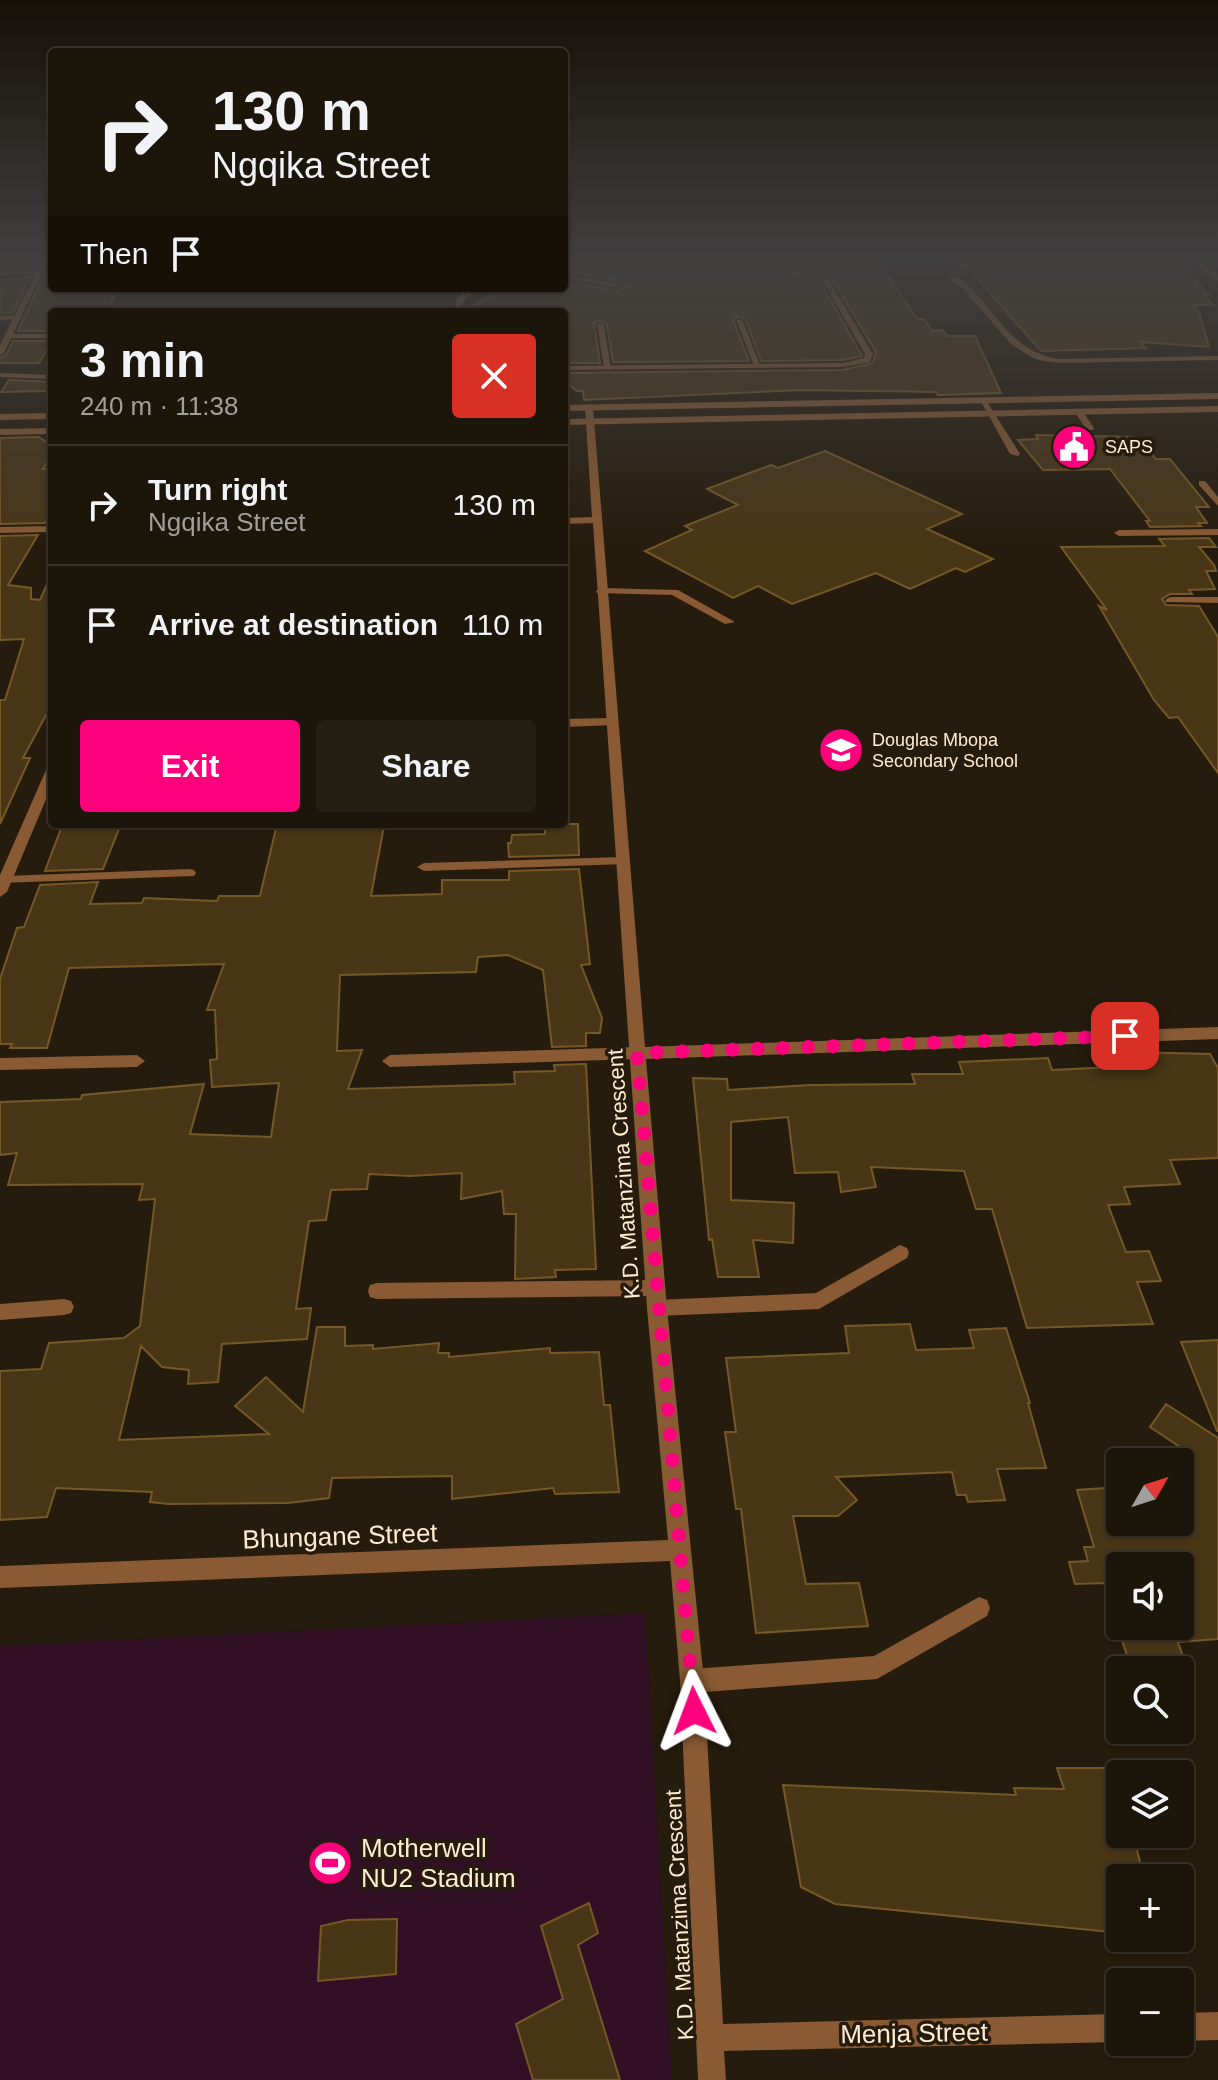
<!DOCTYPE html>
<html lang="en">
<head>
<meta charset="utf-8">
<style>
  body { margin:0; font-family:Arial,sans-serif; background:#251e13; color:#f1f3f6; height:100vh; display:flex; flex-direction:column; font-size:30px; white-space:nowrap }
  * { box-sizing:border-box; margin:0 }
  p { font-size:26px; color:#a09f9c }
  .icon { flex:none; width:44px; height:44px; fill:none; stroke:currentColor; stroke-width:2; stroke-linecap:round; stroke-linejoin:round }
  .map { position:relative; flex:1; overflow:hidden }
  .details { position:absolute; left:48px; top:308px; width:520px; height:520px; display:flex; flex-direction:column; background:#1c150a; border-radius:8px; box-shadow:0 2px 6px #0004,0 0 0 2px #3a342b }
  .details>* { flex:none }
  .hud { position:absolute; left:48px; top:48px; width:520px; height:244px; border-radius:8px; box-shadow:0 2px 6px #0004,0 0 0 2px #3a342b; background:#1c150a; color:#f1f3f6; overflow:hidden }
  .needle { width:52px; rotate:51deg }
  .tools { position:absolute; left:1106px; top:1448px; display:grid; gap:16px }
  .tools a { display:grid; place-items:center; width:88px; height:88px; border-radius:8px; background:#1c150a; box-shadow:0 2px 6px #0004,0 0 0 2px #3a342b; font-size:40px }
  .pin { position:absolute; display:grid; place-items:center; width:68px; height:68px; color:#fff; margin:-34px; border-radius:16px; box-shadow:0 4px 12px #0006 }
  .me { position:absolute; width:88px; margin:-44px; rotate:357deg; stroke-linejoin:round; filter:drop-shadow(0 0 6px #0008) }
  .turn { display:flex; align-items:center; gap:28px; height:168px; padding:0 32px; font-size:36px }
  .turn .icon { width:104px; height:104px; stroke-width:2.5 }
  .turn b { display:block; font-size:56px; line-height:68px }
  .then { display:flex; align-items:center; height:76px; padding:0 32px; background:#0003; gap:16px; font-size:30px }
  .round { display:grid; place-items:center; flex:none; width:84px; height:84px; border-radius:8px; background:#251e13 }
  .head { display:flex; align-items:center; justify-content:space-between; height:136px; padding:0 32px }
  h1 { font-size:48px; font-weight:800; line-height:60px }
  .button { display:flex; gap:16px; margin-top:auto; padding:16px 32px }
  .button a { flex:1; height:92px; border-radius:8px; background:#fd007c; color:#fff; font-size:32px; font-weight:800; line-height:92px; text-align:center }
  .button a+a { background:#251e13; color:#f1f3f6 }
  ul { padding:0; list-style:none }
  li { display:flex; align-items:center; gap:24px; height:120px; padding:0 32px; border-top:2px solid #3a342b }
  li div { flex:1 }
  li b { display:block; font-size:30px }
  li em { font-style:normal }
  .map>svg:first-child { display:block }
  .green { fill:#310f24 }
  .building { fill:#493617; stroke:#765828; stroke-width:2 }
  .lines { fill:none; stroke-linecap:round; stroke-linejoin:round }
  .service { fill:#895a34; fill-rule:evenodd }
  .minor { fill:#895a34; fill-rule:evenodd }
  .tertiary { fill:#895a34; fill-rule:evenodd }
  .route { stroke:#fd007c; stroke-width:14; stroke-dasharray:0 25.2 }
  .labels { text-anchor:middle; stroke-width:7; stroke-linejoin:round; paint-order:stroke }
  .far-poi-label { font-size:18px; fill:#ffead2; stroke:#261c0d; text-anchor:start }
  .street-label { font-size:22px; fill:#ffead2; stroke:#261c0d }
  .near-street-label { font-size:26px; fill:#ffead2; stroke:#261c0d }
  .near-poi-label { font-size:26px; fill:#ffead2; stroke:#261c0d; text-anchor:start }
</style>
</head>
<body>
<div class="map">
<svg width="1218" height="2080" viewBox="0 0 1218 2080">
  <rect width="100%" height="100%" fill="#261c0d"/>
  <path class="green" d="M645,1613L672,2080H0V1646Z"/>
  <g class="building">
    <path d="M7,258H40L35,268L1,269Z"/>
    <path d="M52,258V288H116L109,311L52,312V331H18Z"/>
    <path d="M564,258H734L736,261L806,274L818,278L862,356L843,360L761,361L746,320L737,316L733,320L749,361L613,362L607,325L598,320L594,323L600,363H564V312H463L503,288H564V281L618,291L626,287L620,281L564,271Z"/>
    <path d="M761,258H877L917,319H924L932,331L942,330L947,336H975L1001,393L938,395L936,392L799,390L584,400L583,391H577L564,381V373L843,370L873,363L876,352L828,272L809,264Z"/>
    <path d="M959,258H966L974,265L979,258H1174L1209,295H1204L1213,305H1192L1199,312L1209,347L1140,342L1146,348L1041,351Z"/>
    <path d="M30,277L13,312L0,313V279Z"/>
    <path d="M13,341H52L39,363H0V358L7,354Z"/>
    <path d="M9,380L52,382L46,391L1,392Z"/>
    <path d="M1036,435L1136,437L1156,459H1170L1209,507H1196L1207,523H1198L1201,526L1150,527L1146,521H1150L1110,469L1043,470L1018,440L1038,439Z"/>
    <path d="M39,437L52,446V452L43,469H52V512L45,523L0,524V438Z"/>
    <path d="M825,451L962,514L927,529L993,559L965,572L956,568L910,589L876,573L792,604L758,586L733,598L645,551L692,530L685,526L738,505L707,489L771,465L778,468Z"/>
    <path d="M38,535L8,585L31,588V599L40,600L52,573V704L23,758H30L0,824V700H5L24,639L0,640V536Z"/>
    <path d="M1209,538L1216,547H1199L1214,565L1216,571H1206L1215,589L1189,590L1192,594H1170L1162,599L1166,605L1199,606L1218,637V773L1178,717L1169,718L1154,700L1099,606L1107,610L1061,547L1165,546L1159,539Z"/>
    <path d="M121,824L103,869L45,871L62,826Z"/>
    <path d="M277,824H320L319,828L384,826L371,896L442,894V880H509V871L579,869L590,964L581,965L602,1018L600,1033H586V1046L552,1047L543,970L508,955L478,957L476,972L340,975L337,1051L362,1050L348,1089L515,1084L514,1072L555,1071L554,1065L586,1064L596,1269L555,1270L556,1277L515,1279L516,1214H504L502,1191L461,1199L462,1173L410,1176L369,1174L367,1189L331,1190L326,1220L309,1221L296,1309L311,1308L307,1339L222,1344L218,1382L188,1384L189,1370L162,1367L141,1346L119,1440L269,1434L235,1406L266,1377L303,1412L317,1327H345V1346L373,1345V1349L439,1343L438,1353H449V1357L550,1348V1353L599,1352L604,1405H610L619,1492L555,1494L553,1488L452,1499V1476L332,1478L329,1498L288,1503L169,1504L150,1502L152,1492L56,1488L47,1517L0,1520V1371L41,1369L49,1343L124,1338L140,1326L155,1199L139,1200L143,1184L8,1185L17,1153L0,1155V1102L81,1099L82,1095L204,1084L190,1134L271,1137L279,1083L212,1087L210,1060L217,1059L215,1010H207L224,964L69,968L47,1048H10L12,1044H0V979L17,928L24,927L40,885L98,882L90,904L142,903L144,898L217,901L219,896H260Z"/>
    <path d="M545,824H578L579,855L509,857L508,843H511L512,835L545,834Z"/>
    <path d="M1129,1052L1210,1054L1218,1068V1158L1170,1160L1180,1184L1124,1187L1130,1204L1108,1205L1126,1252L1149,1251L1161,1281L1137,1282L1153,1324L1027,1328L992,1209H976L964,1171L871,1167L876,1187L841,1192L838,1172L795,1173L788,1117L731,1122V1200L794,1203L793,1243L753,1240L759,1277H718L712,1239L709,1240L693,1078L727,1079L728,1090L810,1085L915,1084L912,1074H963L959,1062L1048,1058L1052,1070L1113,1067L1111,1062H1133Z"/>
    <path d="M910,1324L916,1350L974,1348L969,1330L1006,1328L1030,1403H1028L1046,1468L997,1469L1005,1500L968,1502L966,1495H957L952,1472L836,1477L857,1500L838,1516H793L806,1584L859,1583L868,1626L756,1633L741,1509H736L725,1432H736L726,1358L849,1353L845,1326Z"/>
    <path d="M1218,1340V1431H1217L1181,1342Z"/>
    <path d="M1166,1404L1218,1438V1639L1180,1642V1566H1120V1611L1114,1612L1105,1583L1075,1584L1069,1562L1088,1561L1084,1547H1094L1077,1490L1120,1487V1522H1180V1447L1150,1427Z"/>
    <path d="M1117,1626H1172L1188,1670H1132Z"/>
    <path d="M1057,1768H1105L1111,1807L1120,1808V1834H1133L1144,1878H1120V1933L835,1904L801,1887L783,1785L1016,1795L1014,1788L1064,1789Z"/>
    <path d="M589,1903L598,1933L578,1945L620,2080H533L516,2024L563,1999L541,1926Z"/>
    <path d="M397,1919L396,1974L318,1981L321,1926L348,1920Z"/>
  </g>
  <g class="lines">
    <g class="service">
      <path d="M0,272L38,271L42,273L0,276Z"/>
      <path d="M564,274L619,284L623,286L619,288L564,278Z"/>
      <path d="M179,309L182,312H174Z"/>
      <path d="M20,315L17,319L0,320V316Z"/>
      <path d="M736,319L743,321L761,368L754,366Z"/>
      <path d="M597,323L604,325L611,370L604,368Z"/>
      <path d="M8,334H52V338H5Z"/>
      <path d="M979,398L986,400L1020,454L1018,456L1010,454Z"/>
      <path d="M1075,409H1081L1094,428L1093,430H1087L1074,411Z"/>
      <path d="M1218,529V535L1119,536L1114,533L1119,530Z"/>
      <path d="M601,588L678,590L735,622L725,624L672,595L597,593L596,591Z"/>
      <path d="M1170,597H1218V603L1166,602L1165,600Z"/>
      <path d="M611,718L617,722L615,725L564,727V719Z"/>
      <path d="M622,857L629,861L627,864L424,871L417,867L424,863Z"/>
      <path d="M189,869L194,870L196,873L194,876L0,883V877L5,876Z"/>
      <path d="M637,1047L645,1053L637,1059L390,1067L382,1061L390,1055Z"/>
      <path d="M137,1055L145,1061L137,1067L0,1070V1058Z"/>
      <path d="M900,1245L907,1248L909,1253L907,1258L819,1309L657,1316L650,1314L647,1308L650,1302L657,1300L816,1293Z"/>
      <path d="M656,1280L663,1282L665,1288L663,1294L656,1296L377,1299L370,1297L368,1291L370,1285L377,1283Z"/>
      <path d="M64,1299L71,1301L74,1307L71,1313L64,1315L0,1320V1304Z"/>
      <path d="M979,1597L987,1600L990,1608L987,1616L877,1679L692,1693L684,1689L680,1681L684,1673L692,1669L874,1656Z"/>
    </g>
    <g class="minor">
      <path d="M43,258H49L4,353L0,355V345Z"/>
      <path d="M737,258L809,267L825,274L873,354L870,362L843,367L564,370V366L843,363L864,358L865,354L820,276L807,271Z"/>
      <path d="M969,258H976L977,260L974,262Z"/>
      <path d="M1191,258H1198L1218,275V281Z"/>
      <path d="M949,276C983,278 999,352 1060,359L1218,356V360L1060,363L1043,361L1031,357L1011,344L964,290L949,278Z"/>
      <path d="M472,288H481L464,300L460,312H452L458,297Z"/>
      <path d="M0,373L52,375V379L0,377Z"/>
      <path d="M589,404L593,407L645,1047L1218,1027V1039L646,1059L667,1308L704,1681L723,2024L1120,2014V2042L724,2051L726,2080H698L680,1681L670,1561L0,1588V1566L668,1540L647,1308L593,523L564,524V518L592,517L585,407Z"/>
      <path d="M1199,481H1205L1218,497V506L1199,485Z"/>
      <path d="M52,526V532L0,533V527Z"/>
      <path d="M52,766V785L7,892L0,897V875L46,770Z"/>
      <path d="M1218,2012V2040L1180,2041V2013Z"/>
    </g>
    <g class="tertiary">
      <path d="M1218,393V399L564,411V405Z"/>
      <path d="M1218,406V412L564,425V419Z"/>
      <path d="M52,413V419L0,420V414Z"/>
      <path d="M52,428V434L0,435V429Z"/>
    </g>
  </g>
  <linearGradient id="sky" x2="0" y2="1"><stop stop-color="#150f07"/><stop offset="0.47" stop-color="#414040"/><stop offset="1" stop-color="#414040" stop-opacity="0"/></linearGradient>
  <rect width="1218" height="549" fill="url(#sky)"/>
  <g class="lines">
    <path class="route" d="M694,1711L637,1053L1125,1036"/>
  </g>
  <defs>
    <g id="civic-disc" transform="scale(2.3)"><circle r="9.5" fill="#fd007c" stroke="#261c0d"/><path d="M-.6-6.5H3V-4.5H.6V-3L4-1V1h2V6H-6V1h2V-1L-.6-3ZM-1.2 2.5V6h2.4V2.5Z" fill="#fff"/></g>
    <g id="school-disc" transform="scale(2.3)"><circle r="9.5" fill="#fd007c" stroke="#261c0d"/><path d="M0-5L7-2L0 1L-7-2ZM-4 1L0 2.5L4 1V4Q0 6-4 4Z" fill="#fff"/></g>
    <g id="stadium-disc" transform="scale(2.3)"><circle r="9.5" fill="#fd007c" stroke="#261c0d"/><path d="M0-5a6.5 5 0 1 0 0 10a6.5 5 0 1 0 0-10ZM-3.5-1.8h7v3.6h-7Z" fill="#fff"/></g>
  </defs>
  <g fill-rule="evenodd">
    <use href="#civic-disc" x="1074" y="447"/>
    <use href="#school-disc" x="841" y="750"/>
    <use href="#stadium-disc" x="330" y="1863"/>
  </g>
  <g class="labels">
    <g class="far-poi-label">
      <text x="1105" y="453">SAPS</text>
      <text x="872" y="746">Douglas Mbopa<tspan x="872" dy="21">Secondary School</tspan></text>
    </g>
    <g class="street-label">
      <text transform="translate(623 1174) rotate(-94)" y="8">K.D. Matanzima Crescent</text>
      <text transform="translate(679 1915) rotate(-93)" y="8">K.D. Matanzima Crescent</text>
    </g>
    <g class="near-street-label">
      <text transform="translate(340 1536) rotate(-2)" y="9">Bhungane Street</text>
      <text transform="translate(914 2033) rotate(-1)" y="9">Menja Street</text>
    </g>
    <g class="near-poi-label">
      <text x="361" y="1857">Motherwell<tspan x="361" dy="30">NU2 Stadium</tspan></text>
    </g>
  </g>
</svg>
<div class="tools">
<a><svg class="needle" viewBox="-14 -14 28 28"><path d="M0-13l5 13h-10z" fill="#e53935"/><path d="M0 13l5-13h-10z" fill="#a09f9c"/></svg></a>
<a><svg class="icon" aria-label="sound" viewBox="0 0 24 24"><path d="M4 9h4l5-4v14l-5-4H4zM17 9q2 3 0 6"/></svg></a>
<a><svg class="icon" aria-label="search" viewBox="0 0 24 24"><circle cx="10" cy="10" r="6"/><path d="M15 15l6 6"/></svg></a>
<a><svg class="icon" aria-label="layers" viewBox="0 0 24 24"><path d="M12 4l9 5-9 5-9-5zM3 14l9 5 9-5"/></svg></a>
<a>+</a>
<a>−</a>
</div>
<div class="pin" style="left:1125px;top:1036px;background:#d93025"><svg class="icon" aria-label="arrive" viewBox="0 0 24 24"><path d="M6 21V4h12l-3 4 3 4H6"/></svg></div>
<svg class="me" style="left:694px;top:1711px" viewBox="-20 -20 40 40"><path d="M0-17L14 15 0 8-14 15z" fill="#fd007c" stroke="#fff" stroke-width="4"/></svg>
<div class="hud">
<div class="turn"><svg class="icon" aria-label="right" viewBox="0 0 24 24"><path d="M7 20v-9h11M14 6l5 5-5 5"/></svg><div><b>130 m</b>Ngqika Street</div></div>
<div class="then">Then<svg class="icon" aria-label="arrive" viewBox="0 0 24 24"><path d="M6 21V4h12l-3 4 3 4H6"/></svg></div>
</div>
<section class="details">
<div class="head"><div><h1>3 min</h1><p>240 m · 11:38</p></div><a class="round" style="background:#d93025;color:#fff"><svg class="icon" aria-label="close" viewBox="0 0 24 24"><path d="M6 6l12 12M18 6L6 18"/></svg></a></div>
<ul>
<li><svg class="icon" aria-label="right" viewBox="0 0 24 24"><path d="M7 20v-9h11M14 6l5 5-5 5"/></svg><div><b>Turn right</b><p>Ngqika Street</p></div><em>130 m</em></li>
<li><svg class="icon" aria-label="arrive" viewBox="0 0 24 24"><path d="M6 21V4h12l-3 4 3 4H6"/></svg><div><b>Arrive at destination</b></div><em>110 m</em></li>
</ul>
<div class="button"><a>Exit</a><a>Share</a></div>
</section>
</div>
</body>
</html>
